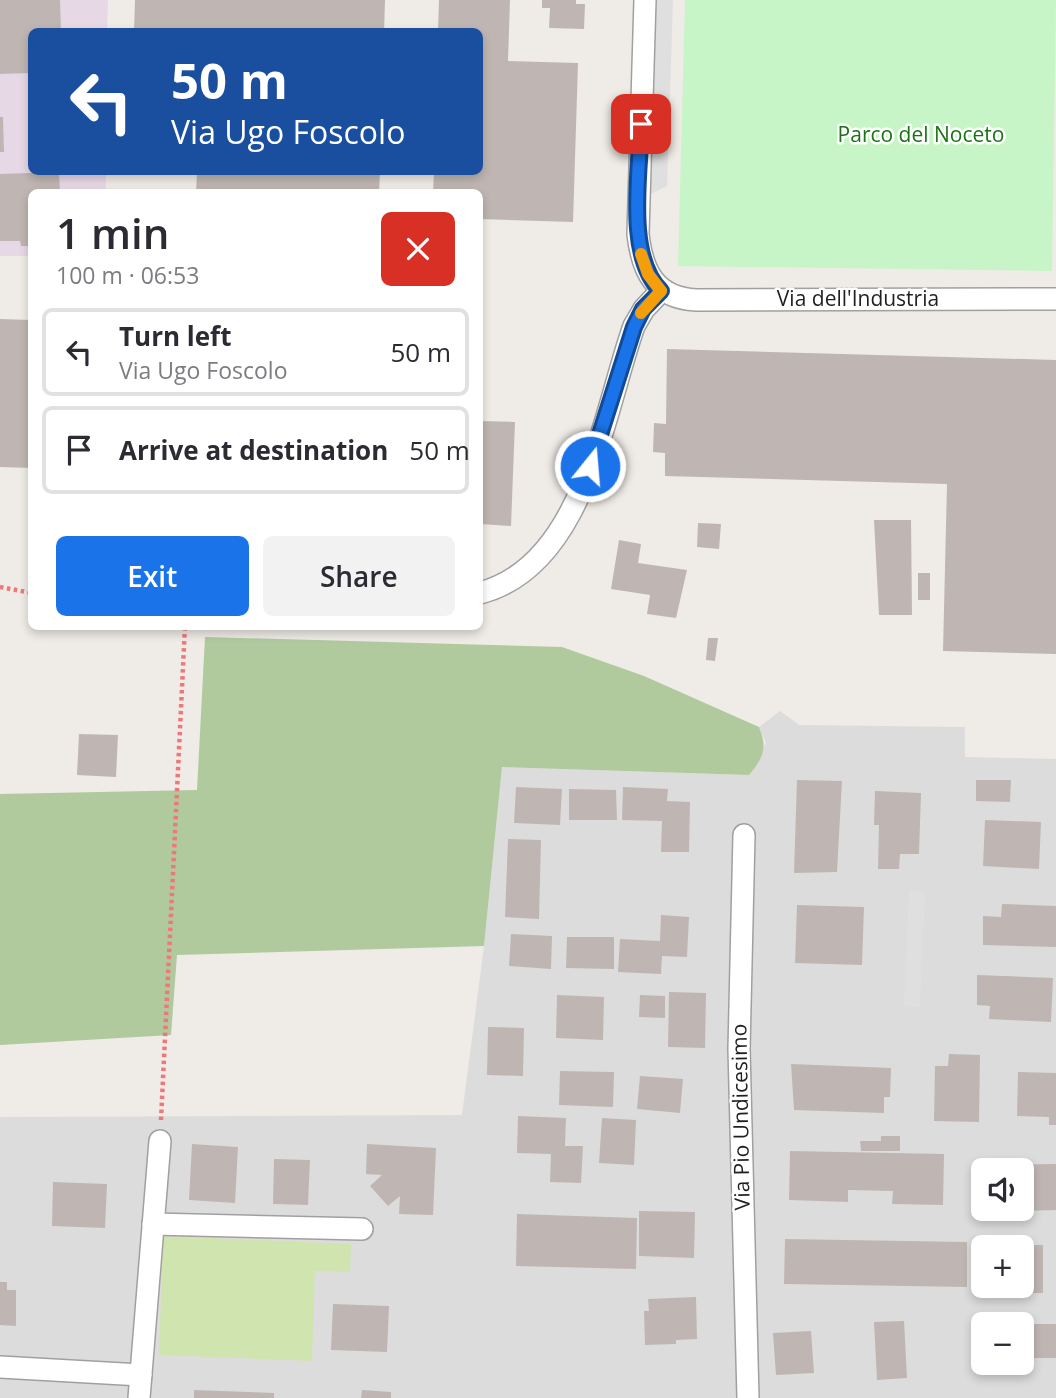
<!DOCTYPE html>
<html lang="en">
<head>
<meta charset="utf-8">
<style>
  body { margin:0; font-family:"Open Sans",sans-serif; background:#f2f2f3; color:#2b2b33; height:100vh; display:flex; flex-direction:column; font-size:26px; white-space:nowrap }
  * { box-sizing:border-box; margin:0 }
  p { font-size:23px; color:#7c7c81 }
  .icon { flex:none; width:38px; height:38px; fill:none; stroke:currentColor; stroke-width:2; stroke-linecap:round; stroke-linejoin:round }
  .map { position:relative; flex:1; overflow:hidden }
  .panel { position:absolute; left:28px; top:189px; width:455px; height:441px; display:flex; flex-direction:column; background:#fff; border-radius:10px; box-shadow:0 4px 10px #0003 }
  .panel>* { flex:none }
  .top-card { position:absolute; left:28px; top:28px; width:455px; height:147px; border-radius:10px; box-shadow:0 4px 10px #0003; background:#1a4fa0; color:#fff; overflow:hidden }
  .fabs { position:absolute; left:971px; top:1158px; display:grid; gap:14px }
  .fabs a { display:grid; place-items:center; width:63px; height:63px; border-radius:10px; background:#fff; box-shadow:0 4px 10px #0003; font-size:35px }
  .pin { position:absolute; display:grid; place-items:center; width:60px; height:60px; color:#fff; margin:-30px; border-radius:14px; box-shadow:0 4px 10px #0006 }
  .me { position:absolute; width:77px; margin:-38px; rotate:17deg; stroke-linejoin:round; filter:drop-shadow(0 0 5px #0008) }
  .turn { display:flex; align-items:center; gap:24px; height:147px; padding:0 28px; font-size:32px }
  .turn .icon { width:91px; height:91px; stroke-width:2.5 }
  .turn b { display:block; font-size:49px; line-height:60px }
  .round { display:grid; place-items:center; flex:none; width:74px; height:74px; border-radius:10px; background:#f2f2f3 }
  .overview { display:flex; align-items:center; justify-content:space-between; height:119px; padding:0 28px }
  h1 { font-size:42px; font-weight:600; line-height:52px }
  .cta { display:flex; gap:14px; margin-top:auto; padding:14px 28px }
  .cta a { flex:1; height:80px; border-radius:10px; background:#1a73e8; color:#fff; font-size:28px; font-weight:600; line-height:80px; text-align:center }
  .cta a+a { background:#f2f2f3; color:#2b2b33 }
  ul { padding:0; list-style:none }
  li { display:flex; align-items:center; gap:21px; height:88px; margin:0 14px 10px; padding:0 14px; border:4px solid #e1e1e2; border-radius:10px }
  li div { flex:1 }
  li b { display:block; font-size:26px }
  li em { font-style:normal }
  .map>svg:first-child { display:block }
  .residential { fill:#dddcdc; fill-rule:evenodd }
  .industrial { fill:#e7d8e6 }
  .grass { fill:#d0e4b0 }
  .forest { fill:#b0ca9e }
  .park { fill:#c8f5c7 }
  .parking { fill:#dfdfdf }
  .building { fill:#bfb6b3 }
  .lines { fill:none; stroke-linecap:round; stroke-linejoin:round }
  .minor-casing { stroke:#a0a0a0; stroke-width:24 }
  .path { stroke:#ee7879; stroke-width:4.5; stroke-dasharray:3.5 3.5; stroke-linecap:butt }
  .minor { stroke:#fff; stroke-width:21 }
  .route-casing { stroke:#114b97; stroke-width:18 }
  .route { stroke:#1a73e8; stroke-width:12 }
  .slow { stroke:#f59e0b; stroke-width:12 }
  .labels { text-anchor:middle; stroke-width:5; stroke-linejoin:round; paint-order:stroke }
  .park-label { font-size:21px; fill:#187415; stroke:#fff }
  .street-label { font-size:21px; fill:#1f1f1f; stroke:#fff }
</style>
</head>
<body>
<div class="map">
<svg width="1056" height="1398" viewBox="0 0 1056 1398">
  <rect width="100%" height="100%" fill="#efebe6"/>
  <path class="residential" d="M780,711L799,725L965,727V757L1056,759V1398H0V1117L462,1115L484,946L502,767L748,775L766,743L759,727ZM984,1171H1022V1209H984ZM984,1248H1022V1286H984ZM984,1325H1022V1363H984Z"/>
  <path class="industrial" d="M0,0H108L107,31L32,32V172H106V192H32L31,256H0Z"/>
  <path class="grass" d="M163,1236L351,1244L350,1272L315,1271L312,1361L159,1355Z"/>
  <path class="forest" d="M205,637L562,647L644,676L759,727C768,748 763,758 749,775L502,767L484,946L177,955L171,1035L0,1045V794L197,790Z"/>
  <path class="park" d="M685,0H1056L1052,271L678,266Z"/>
  <g class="parking">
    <path d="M655,0H673L667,186L649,195Z"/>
    <path d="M909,890L925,891L920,1007L904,1006Z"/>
  </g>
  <g class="building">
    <path d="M0,0H60L61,32H32V73L0,74Z"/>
    <path d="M135,0H385L384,32H134Z"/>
    <path d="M439,0H510L508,61L578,63L573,222L480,219V192H433L434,172H480V32H438Z"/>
    <path d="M542,0H576V4H585L584,29L549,28L550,8H542Z"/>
    <path d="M0,117H3L4,152H0Z"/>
    <path d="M59,172L60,192H32V246H21L20,241H0V174Z"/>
    <path d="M197,172H380L379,192H196Z"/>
    <path d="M0,319L32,320V468L0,467Z"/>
    <path d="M667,349L1056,360V654L943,651L947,484L665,476V453L653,452L654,423L666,424Z"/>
    <path d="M480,421L515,422L511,526L480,524Z"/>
    <path d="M874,520H911L912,615H879Z"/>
    <path d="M698,523L721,524L719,549L697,547Z"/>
    <path d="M619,540L641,544L638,563L687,570L676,618L647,614L650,595L611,589Z"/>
    <rect x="918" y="573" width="12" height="27"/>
    <path d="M708,638H718L715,661L706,660Z"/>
    <path d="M79,734L118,735L116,777L77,775Z"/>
    <path d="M797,780L842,781L837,872L794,873Z"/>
    <path d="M976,780H1011L1010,802L976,801Z"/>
    <path d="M516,787L562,789L560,825L514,823Z"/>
    <path d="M623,787L668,789L667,801L690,802L689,852H661L662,821L622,820Z"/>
    <path d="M569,789L616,790L617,820H569Z"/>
    <path d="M875,791L921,793L919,854H900L899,869H878L879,825H874Z"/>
    <path d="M985,820L1041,822L1039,869L983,866Z"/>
    <path d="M508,839L541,840L539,919L505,917Z"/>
    <path d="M1002,904L1056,906V947L983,945V916L1001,917Z"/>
    <path d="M797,905L864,907L862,965L795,963Z"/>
    <path d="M661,915L689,917L687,957L662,956L661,974L618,972L620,939L660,941Z"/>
    <path d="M511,934L552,936L551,969L509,966Z"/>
    <path d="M567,937H614V969L566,968Z"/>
    <path d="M977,975L1053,978L1051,1022L989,1019L990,1006L977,1005Z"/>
    <path d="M669,992L706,993L705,1048L668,1047Z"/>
    <path d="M557,995L604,997L603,1040L556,1038Z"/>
    <path d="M640,995L665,996V1018L639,1017Z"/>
    <path d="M488,1027L524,1028L523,1076L487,1075Z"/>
    <path d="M949,1054L980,1055L979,1122L934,1121L935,1066H948Z"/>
    <path d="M791,1064L891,1068L890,1097H884V1113L794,1110Z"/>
    <path d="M560,1071L614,1072L613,1107L559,1105Z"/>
    <path d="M1018,1072L1056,1073V1125H1049V1117L1017,1116Z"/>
    <path d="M640,1076L683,1079L680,1113L637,1109Z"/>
    <path d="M518,1116L566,1118L565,1146H583L581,1183L550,1182L551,1154L517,1153Z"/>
    <path d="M602,1118L636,1120L634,1165L599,1163Z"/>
    <path d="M881,1136H900V1151H861L860,1141H881Z"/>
    <path d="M192,1144L238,1147L235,1203L189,1200Z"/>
    <path d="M367,1144L436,1148L433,1215L399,1214L400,1196L388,1206L370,1186L382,1175L366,1174Z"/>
    <path d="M790,1151L944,1154L943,1205L892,1204L893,1191L848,1190V1202L789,1200Z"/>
    <path d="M274,1159L310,1160L308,1205L273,1204Z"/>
    <path d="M1056,1164V1210L1022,1211V1171H988V1165Z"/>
    <path d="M53,1182L107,1184L105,1228L52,1226Z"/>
    <path d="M639,1211L695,1212L694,1258L639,1256Z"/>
    <path d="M517,1214L637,1218L636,1269L516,1266Z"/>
    <path d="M785,1239L967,1242V1287L784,1284Z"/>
    <path d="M1009,1245H1043V1293H999V1286H1022V1248Z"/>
    <path d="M0,1282H7V1290H16V1326L0,1325Z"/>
    <path d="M696,1297L697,1339L676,1340V1344L645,1345L644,1311H649L648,1299Z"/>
    <path d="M333,1304L389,1306L387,1352L331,1350Z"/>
    <path d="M904,1321L907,1378L877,1380L874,1322Z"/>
    <rect x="1022" y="1324" width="34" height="34"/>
    <path d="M811,1331L814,1373L776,1375L773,1333Z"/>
    <path d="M194,1390L274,1393V1398H194Z"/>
    <path d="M362,1390L391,1392V1398H361Z"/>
  </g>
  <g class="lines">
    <g class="minor-casing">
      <g id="minor">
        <path d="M645,0L638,234C642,271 655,298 696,300L1056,299"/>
        <path d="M480,593C584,566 603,414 634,326L644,309L661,291"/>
        <path d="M744,835L739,1049L748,1398"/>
        <path d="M153,1224L362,1229"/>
        <path d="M0,1367L141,1375"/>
        <path d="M139,1398L160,1141"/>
      </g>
    </g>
    <g class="path">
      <path d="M0,587L32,593"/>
      <path d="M161,1120L185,626"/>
    </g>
    <use href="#minor" class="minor"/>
  </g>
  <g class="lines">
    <g class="route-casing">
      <path id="route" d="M590,466L634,327L643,309L661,291C625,256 640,171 641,124"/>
    </g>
    <use href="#route" class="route"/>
    <path class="slow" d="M641,313L661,291L648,274L641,254"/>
  </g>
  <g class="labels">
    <g class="park-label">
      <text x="921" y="142">Parco del Noceto</text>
    </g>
    <g class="street-label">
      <text x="858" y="306">Via dell'Industria</text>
      <text transform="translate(741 1117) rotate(-91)" y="7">Via Pio Undicesimo</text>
    </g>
  </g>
</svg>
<div class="fabs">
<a><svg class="icon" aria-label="sound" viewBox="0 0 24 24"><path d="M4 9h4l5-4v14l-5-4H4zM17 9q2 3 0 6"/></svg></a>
<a>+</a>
<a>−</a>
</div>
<div class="pin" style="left:641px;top:124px;background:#d93025"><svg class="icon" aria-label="arrive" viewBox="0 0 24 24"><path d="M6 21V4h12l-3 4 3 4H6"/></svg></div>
<svg class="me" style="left:590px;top:466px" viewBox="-20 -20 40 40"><circle r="17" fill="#1a73e8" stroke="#fff" stroke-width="3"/><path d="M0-11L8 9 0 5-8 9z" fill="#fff"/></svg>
<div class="top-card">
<div class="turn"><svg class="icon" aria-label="left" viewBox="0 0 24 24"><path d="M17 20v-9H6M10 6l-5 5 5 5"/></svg><div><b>50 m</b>Via Ugo Foscolo</div></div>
</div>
<section class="panel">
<div class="overview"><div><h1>1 min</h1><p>100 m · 06:53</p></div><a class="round" style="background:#d93025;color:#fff"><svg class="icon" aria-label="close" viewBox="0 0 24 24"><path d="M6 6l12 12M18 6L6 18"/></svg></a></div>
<ul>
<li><svg class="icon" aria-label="left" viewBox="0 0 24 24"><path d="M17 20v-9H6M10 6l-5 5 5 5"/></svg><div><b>Turn left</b><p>Via Ugo Foscolo</p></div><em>50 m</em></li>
<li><svg class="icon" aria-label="arrive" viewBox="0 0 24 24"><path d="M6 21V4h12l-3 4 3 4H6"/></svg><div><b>Arrive at destination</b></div><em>50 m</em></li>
</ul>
<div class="cta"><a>Exit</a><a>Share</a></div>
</section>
</div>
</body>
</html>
